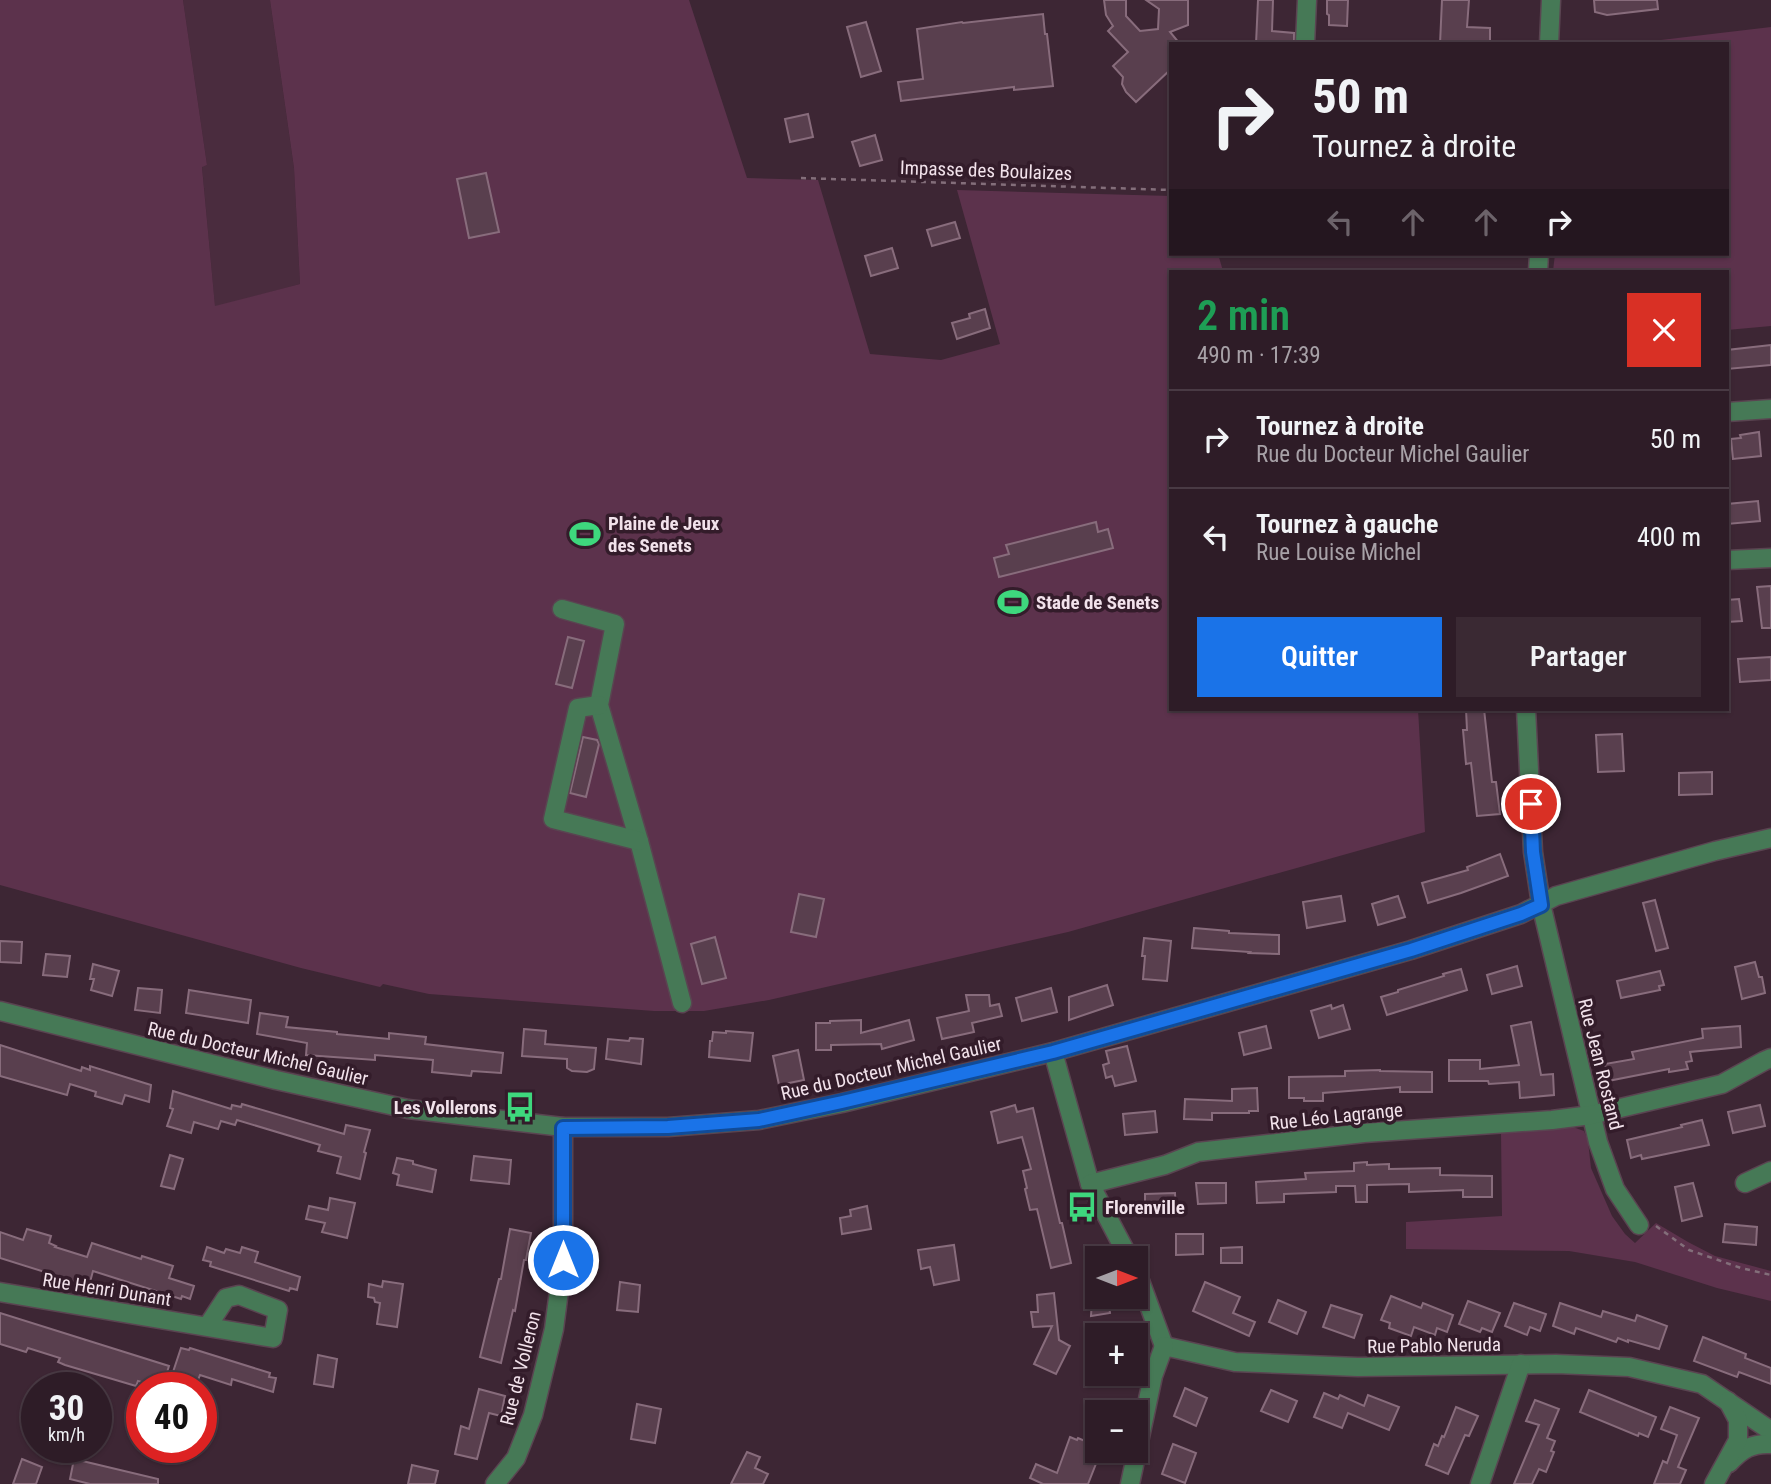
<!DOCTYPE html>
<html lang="fr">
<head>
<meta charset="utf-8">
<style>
  body { margin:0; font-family:"Roboto Condensed",sans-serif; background:#3a2933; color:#f1f3f6; height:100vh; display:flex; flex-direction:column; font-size:26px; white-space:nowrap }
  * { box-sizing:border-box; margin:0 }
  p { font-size:23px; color:#a7a1a7 }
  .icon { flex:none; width:38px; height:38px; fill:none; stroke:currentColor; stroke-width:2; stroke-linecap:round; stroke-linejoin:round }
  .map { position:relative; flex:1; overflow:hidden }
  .details { position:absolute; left:1169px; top:270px; width:560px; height:441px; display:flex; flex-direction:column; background:#2e1c27; border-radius:0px; box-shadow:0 2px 5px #0004,0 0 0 2px #493a44 }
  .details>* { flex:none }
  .banner { position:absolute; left:1169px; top:42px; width:560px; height:214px; border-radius:0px; box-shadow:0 2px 5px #0004,0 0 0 2px #493a44; background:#2e1c27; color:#f1f3f6; overflow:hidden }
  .needle { width:46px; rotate:90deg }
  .tools { position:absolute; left:1085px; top:1246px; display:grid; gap:14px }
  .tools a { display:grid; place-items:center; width:63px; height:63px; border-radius:0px; background:#2e1c27; box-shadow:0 2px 5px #0004,0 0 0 2px #493a44; font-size:35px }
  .speed { position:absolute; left:21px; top:1372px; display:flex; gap:14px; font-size:35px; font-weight:700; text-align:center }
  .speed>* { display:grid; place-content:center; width:91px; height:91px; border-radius:50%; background:#2e1c27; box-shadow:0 2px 5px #0004,0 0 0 2px #493a44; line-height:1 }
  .speed small { font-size:18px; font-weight:400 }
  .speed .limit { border:10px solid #d22; background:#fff; color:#111 }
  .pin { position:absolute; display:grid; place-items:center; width:60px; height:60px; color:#fff; margin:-30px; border:4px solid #fff; border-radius:50%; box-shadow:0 2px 7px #0007 }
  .me { position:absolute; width:77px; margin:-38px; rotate:0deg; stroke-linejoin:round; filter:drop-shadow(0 0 5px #0008) }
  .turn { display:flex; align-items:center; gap:24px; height:147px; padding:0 28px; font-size:32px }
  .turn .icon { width:91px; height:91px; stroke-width:2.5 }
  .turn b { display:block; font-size:49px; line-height:60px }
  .lanes { display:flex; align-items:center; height:66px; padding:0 28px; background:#0003; justify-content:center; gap:35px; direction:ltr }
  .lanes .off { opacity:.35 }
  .round { display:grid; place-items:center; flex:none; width:74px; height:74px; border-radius:0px; background:#3a2933 }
  .overview { display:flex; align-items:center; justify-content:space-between; height:119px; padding:0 28px }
  h1 { font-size:42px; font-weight:600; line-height:52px; color:#1e9e55 }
  .cta { display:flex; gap:14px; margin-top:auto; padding:14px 28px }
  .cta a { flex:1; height:80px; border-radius:0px; background:#1a73e8; color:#fff; font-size:28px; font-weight:600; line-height:80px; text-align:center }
  .cta a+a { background:#3a2933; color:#f1f3f6 }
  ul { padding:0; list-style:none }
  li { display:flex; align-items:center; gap:21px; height:98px; padding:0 28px; border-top:2px solid #493a44 }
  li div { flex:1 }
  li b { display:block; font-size:26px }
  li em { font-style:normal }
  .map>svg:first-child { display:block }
  .built { fill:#4a2c3e }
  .green { fill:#5c324c }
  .building { fill:#593f4e; stroke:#886c7c; stroke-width:2 }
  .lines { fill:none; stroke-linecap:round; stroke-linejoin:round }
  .minor-casing { stroke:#5a4451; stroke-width:21 }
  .path { stroke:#836e7a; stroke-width:2.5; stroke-dasharray:5 5; stroke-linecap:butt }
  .minor { stroke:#467956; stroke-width:18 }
  .route-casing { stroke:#114b97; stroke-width:18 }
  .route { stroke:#1a73e8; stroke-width:12 }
  .labels { text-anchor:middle; stroke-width:7; stroke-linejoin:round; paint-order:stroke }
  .street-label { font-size:19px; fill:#f2e2eb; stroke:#331c2a }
  .poi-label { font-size:19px; font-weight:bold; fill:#f2e2eb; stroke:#331c2a; text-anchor:start }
</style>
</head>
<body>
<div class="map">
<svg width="1771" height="1484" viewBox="0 0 1771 1484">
  <rect width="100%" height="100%" fill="#3d2634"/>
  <path class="built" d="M183,0H270L294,168L300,284L215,307L202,166L207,165Z"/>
  <g class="green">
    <path d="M0,0H183L207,165L202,167L215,306L300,284L294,168L270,0H689L747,178L818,180L870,354L941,360L1000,344L957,190L1171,196V254H1218L1223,271H1171V709H1418L1425,832L1068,932L769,1000L704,1011H654L429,994L383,984L380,987L301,968L0,885Z"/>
    <path d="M1771,27V326L1727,330V271H1553L1555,254H1727V44H1627Z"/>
    <path d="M1573,1127L1584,1131L1588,1141L1591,1168L1612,1216L1625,1234L1635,1243L1656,1223L1688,1242L1715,1256L1771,1271V1301L1717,1288L1635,1262L1569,1251L1406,1249V1222L1502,1216L1501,1132Z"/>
  </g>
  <g class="building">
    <path d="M1104,0H1126V16L1140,31L1158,29L1159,9L1146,0H1188V25L1170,32L1180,44H1171V69L1136,102L1126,92L1122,84L1123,77L1113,66L1128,52L1108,31L1113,26L1106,15Z"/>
    <path d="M1258,0H1273L1272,31L1294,33V44H1256Z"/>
    <path d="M1327,0H1348L1347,26L1329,25V15L1327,14Z"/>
    <path d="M1442,0H1469L1467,27L1490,28V44H1440Z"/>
    <path d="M1594,0H1657L1658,9L1607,15L1595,12Z"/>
    <path d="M1043,14L1045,34H1047L1053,86L1014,90V87L901,101L898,82L923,79L917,29L962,22L963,23Z"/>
    <path d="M866,22L881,71L861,77L847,27Z"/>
    <path d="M808,114L813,137L790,142L785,119Z"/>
    <path d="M875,135L882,160L860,166L852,142Z"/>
    <path d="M486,173L499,232L469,238L457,179Z"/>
    <path d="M955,222L960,238L932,246L927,230Z"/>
    <path d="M892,248L898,268L871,276L865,256Z"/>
    <path d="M985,309L990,328L957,339L952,323L970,318L969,314Z"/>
    <path d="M1771,345V365L1727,369V350Z"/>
    <path d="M1759,432L1761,456L1733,459L1731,439L1741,438L1740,435Z"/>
    <path d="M1758,501L1760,521L1727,524V504Z"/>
    <path d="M1096,522L1098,532L1108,529L1113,548L999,577L994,558L1009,554L1006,545Z"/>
    <path d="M1771,586V628H1762L1757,587Z"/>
    <path d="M1739,599L1742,621L1727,622V600Z"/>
    <path d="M568,637L584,641L572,688L556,684Z"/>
    <path d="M1771,657V680L1740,682L1738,659Z"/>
    <path d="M1466,709H1484L1492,782H1496L1500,814L1477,816L1471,763L1466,764L1463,730H1467Z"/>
    <path d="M1622,734L1624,771L1598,772L1596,735Z"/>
    <path d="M583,737L597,740L599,744L586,797L570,793Z"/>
    <path d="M1712,772V794L1679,795V773Z"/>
    <path d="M1500,854L1508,876L1461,893L1428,903L1422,883L1468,870L1467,867Z"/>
    <path d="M799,894L824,899L816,937L791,932Z"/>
    <path d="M1341,896L1345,921L1307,928L1303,902Z"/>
    <path d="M1398,896L1405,917L1378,925L1372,904Z"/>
    <path d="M1655,900L1668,948L1656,951L1643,903Z"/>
    <path d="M1194,928L1229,931V933L1279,935V954L1249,953L1250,952L1192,948Z"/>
    <path d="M715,937L726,978L702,984L691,944Z"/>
    <path d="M1144,938L1171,941L1167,981L1143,979L1145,956H1142Z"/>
    <path d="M0,941L22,942L21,963L0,962Z"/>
    <path d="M46,954L70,956L67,977L43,975Z"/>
    <path d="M1755,962L1759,977H1762L1765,993L1742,999L1735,967Z"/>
    <path d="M93,964L119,971L112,996L91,990L94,979H90Z"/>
    <path d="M1517,966L1522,986L1492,994L1487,975Z"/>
    <path d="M1461,969L1467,990L1387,1015L1381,997L1398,992V990L1444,976L1443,974Z"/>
    <path d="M1660,971L1664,985L1659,986L1660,990L1621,998L1617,981Z"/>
    <path d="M1107,985L1113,1005L1069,1020V997Z"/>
    <path d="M138,988L162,990L160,1013L135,1010Z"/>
    <path d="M1051,988L1057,1012L1022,1021L1016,998Z"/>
    <path d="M189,990L251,1000L248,1023L186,1013Z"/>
    <path d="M966,995H989L990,1006L999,1004L1002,1016L972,1023L974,1032L942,1039L937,1018L969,1011Z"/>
    <path d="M1331,1005L1332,1009L1343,1005L1350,1029L1319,1038L1311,1011Z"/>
    <path d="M260,1013L288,1017L286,1027L337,1032V1034L389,1039V1033L426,1037L425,1044L503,1053L501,1073L472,1071L471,1076L432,1072L433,1060L375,1055V1060L306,1055L307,1043L257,1034Z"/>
    <path d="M861,1020V1033L909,1020L914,1040L882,1049L881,1044L831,1045V1050H816V1023H830V1021Z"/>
    <path d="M1531,1022L1541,1075L1553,1074L1554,1095L1520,1098L1519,1082L1489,1084L1488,1081H1449V1060H1480V1069L1519,1065L1511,1026Z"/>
    <path d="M1266,1026L1271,1048L1244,1055L1239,1033Z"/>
    <path d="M1740,1026L1741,1047L1690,1052L1692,1061L1686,1062L1688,1069L1669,1072V1069L1608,1081L1605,1064L1634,1059L1632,1052L1703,1038L1702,1029Z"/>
    <path d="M524,1029L546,1031L545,1044L596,1048L594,1069L587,1072L572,1071L567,1068V1059L522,1056Z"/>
    <path d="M726,1031L753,1033L750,1061L709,1057L710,1041H712L713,1032L726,1033Z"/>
    <path d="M630,1038L643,1039L641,1064L606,1059L608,1039L629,1041Z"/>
    <path d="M0,1045L81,1071L82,1067L90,1070V1066L151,1085L149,1102L125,1095L122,1104L95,1096L96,1092L70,1084L67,1095L0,1076Z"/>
    <path d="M1127,1046L1136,1081L1115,1086L1112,1076L1106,1078L1103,1065L1109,1063L1106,1051Z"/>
    <path d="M798,1050L804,1080L779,1085L773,1056Z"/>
    <path d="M1380,1070V1071L1432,1072V1092H1400V1087L1323,1093V1101H1304V1098H1289V1077L1345,1076V1071Z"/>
    <path d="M1257,1088L1258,1111H1249V1113H1212V1120L1184,1119L1185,1099L1232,1101V1089Z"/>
    <path d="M173,1091L231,1109L232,1105L241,1107L242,1104L344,1134L346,1125L370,1130L364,1152L366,1153L360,1179L337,1173L341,1157L318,1151L320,1145L237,1120L235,1125L221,1121L218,1129L194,1122L191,1133L167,1126L173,1109L170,1108Z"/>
    <path d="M1015,1105L1017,1112L1033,1108L1060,1223H1062L1071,1263L1051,1268L1037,1209L1030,1210L1025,1189L1027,1188L1023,1171L1031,1169L1022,1137L998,1143L991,1112Z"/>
    <path d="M1760,1105L1765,1126L1733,1133L1728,1112Z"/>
    <path d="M1155,1111L1157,1132L1125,1135L1123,1114Z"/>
    <path d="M1702,1120L1709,1145L1642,1159L1641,1155L1631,1158L1627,1140L1682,1127L1681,1125Z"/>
    <path d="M170,1155L183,1159L174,1189L161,1186Z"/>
    <path d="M474,1156L511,1160L509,1184L471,1180Z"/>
    <path d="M397,1158L413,1161V1164L436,1170L432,1192L397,1185L399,1175L393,1173Z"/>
    <path d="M1367,1162V1165L1389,1164V1169L1440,1168V1175L1492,1176V1197H1463V1190L1409,1192V1184L1367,1185V1202H1356L1355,1186H1336V1192L1284,1194V1202L1257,1203L1256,1182L1306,1179L1305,1173L1354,1171V1163Z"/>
    <path d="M1196,1183H1226V1203L1198,1204Z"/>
    <path d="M1693,1183L1702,1216L1682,1221L1675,1187Z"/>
    <path d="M1175,1193L1176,1214L1145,1215V1194Z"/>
    <path d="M330,1198L355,1203L347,1238L322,1232L325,1223L306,1219L309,1206L328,1210Z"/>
    <path d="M867,1206L871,1229L842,1234L840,1218L851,1216L850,1210Z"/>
    <path d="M1725,1224L1757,1227L1756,1245L1723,1242Z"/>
    <path d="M27,1229L51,1236L49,1243L56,1246L55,1247L87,1257L92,1243L141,1259L142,1256L173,1266L169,1278L194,1286L190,1299L182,1296L181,1299L93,1271L90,1282L81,1280L80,1283L0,1258V1232L23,1240Z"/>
    <path d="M510,1229L531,1233L526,1260H524L515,1311L513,1310L501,1363L480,1357L499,1279H501Z"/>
    <path d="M1176,1234H1203V1254L1176,1255Z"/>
    <path d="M954,1245L959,1280L934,1285L930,1267L921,1269L918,1250Z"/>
    <path d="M207,1247L224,1253L226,1249L240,1253L242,1247L258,1252L255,1262L300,1277L297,1290L290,1288L289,1291L210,1266L211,1262L203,1260Z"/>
    <path d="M1242,1247V1263H1221V1248Z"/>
    <path d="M383,1281L403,1284L397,1327L377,1324L380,1303L375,1302L374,1298L368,1297L369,1284L382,1287Z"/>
    <path d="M620,1282L640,1285L638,1312L617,1310Z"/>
    <path d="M1205,1282L1240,1297L1233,1313L1255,1322L1249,1336L1193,1311Z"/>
    <path d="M1054,1293L1059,1340L1070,1346L1056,1374L1034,1364L1052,1326L1033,1327L1031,1312H1038L1037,1295Z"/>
    <path d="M1391,1296L1421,1308L1423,1303L1453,1315L1447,1332L1437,1328L1435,1335L1414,1327L1411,1336L1389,1328L1390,1323L1381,1320Z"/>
    <path d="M1108,1299L1110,1313L1091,1316L1092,1300Z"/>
    <path d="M1278,1300L1306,1312L1297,1334L1269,1322Z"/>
    <path d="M1468,1301L1500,1313L1492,1332L1482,1328L1480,1332L1459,1324Z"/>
    <path d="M1514,1303L1546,1314L1540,1331L1530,1327L1527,1335L1505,1326Z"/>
    <path d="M1560,1303L1601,1317L1603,1311L1635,1321L1637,1315L1667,1326L1659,1349L1628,1340V1342L1618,1338L1616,1342L1576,1328L1574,1334L1553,1326Z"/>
    <path d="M1331,1305L1362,1315L1354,1338L1323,1327Z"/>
    <path d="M0,1313L169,1366L162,1388L138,1381L136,1386L65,1365L58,1362L60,1358L28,1348L26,1352L0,1344Z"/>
    <path d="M1703,1337L1746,1354L1745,1358L1771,1368V1384L1739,1372L1737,1377L1694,1361Z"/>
    <path d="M181,1348L189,1350L190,1348L270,1373L269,1377L276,1378L273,1392L232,1379L231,1385L200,1375L198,1380L173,1372Z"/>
    <path d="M318,1355L337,1359L333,1387L314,1384Z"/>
    <path d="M1185,1388L1207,1398L1196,1426L1174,1416Z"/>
    <path d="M479,1389L505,1396L501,1416L489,1413L477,1459L455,1454L461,1426L469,1429Z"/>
    <path d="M1271,1390L1297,1401L1288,1422L1261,1411Z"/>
    <path d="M1589,1390L1656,1417L1648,1437L1639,1433L1638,1436L1580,1412Z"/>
    <path d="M1324,1393L1338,1399L1340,1395L1364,1406L1368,1395L1399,1407L1389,1430L1348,1413L1342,1428L1314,1417Z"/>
    <path d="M1535,1400L1559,1409L1547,1438L1555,1441L1551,1451L1554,1452L1546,1472L1539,1469L1532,1484H1514L1539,1425L1526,1421Z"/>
    <path d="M637,1404L661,1409L655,1443L631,1439Z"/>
    <path d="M1456,1407L1478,1416L1469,1436L1465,1435L1448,1474L1426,1465L1434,1444L1438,1446L1442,1436L1444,1437Z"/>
    <path d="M1670,1407L1699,1418L1678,1467L1686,1470L1680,1484H1654L1663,1461L1667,1463L1677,1435L1661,1429Z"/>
    <path d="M1070,1437L1077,1440L1078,1438L1097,1446V1451H1101L1088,1484H1043L1030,1478L1036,1464L1057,1473Z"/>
    <path d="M1173,1444L1196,1453L1185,1483L1162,1474Z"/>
    <path d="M747,1452L760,1457L755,1468L768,1474L763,1484H731Z"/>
    <path d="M22,1459L42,1467L36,1484H13Z"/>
    <path d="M74,1459L158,1479V1484H90L70,1479Z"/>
    <path d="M412,1465L438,1471L435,1484H408Z"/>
  </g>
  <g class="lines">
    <g class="minor-casing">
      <g id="minor">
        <path d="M1305,44L1307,0"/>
        <path d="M1549,44L1551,0"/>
        <path d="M1538,271L1539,254"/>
        <path d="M1727,412L1771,409"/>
        <path d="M1727,560L1771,558"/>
        <path d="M562,609L615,624L599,705L639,841L682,1003"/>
        <path d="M599,705L578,708L553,819L639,841"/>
        <path d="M1526,709L1533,852L1541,904L1598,1142L1615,1189L1639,1225"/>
        <path d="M0,1011L276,1080L408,1109L563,1127H668L759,1120L842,1103L1053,1052L1411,950L1521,914L1556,896L1715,851L1771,838"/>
        <path d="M1053,1052L1090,1184L1129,1258"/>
        <path d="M1745,1183L1771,1171"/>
        <path d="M1090,1184L1165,1165L1198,1152L1364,1133L1552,1120L1591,1115L1722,1084L1764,1061L1771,1058"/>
        <path d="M1136,1270L1164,1346"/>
        <path d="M0,1292L273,1338L278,1310L239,1295L226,1298L207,1327"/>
        <path d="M1164,1346L1235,1362L1358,1367L1556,1364L1629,1367L1702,1384L1771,1431"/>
        <path d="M1729,1463C1742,1449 1752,1443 1771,1444"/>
        <path d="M495,1484L516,1458L533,1415L554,1329L563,1260V1127"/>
        <path d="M1130,1484L1153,1376L1164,1346"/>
        <path d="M1480,1484L1521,1364"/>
        <path d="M1714,1484L1738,1440V1420L1728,1401"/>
      </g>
    </g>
    <g class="path">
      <path d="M801,178L1171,190"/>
      <path d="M1656,1226L1689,1250L1741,1268L1771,1275"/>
    </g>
    <use href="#minor" class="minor"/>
  </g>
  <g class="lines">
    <g class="route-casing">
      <path id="route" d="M563,1260V1128L668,1127L759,1120L842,1102L1053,1052L1411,950L1521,914L1541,905L1533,852L1531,804"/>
    </g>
    <use href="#route" class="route"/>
  </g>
  <defs>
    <g id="stadium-bare" transform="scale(2.415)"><path d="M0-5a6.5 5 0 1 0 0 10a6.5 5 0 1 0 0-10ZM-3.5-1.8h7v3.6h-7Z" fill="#3ed77d" stroke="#331c2a" stroke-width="2.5" paint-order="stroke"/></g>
    <g id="bus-bare" transform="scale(2.415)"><path d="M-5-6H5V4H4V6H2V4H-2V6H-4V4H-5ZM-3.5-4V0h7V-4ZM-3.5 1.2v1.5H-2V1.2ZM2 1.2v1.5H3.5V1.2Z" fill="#3ed77d" stroke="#331c2a" stroke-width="2.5" paint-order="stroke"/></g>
  </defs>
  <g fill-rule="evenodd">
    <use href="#stadium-bare" x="585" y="534"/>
    <use href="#stadium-bare" x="1013" y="602"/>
    <use href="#bus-bare" x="520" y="1107"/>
    <use href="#bus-bare" x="1082" y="1207"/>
  </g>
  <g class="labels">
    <g class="street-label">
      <text transform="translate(986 170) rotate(2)" y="7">Impasse des Boulaizes</text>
      <text transform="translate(258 1053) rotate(13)" y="7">Rue du Docteur Michel Gaulier</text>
      <text transform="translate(1601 1064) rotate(76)" y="7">Rue Jean Rostand</text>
      <text transform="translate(891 1068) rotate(-13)" y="7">Rue du Docteur Michel Gaulier</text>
      <text transform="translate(1336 1116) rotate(-6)" y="7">Rue Léo Lagrange</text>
      <text transform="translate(107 1289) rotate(9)" y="7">Rue Henri Dunant</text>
      <text transform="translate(1434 1345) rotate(-1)" y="7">Rue Pablo Neruda</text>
      <text transform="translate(520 1368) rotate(-76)" y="7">Rue de Volleron</text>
    </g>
    <g class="poi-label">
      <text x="608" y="530">Plaine de Jeux<tspan x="608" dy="22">des Senets</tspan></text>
      <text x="1036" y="609">Stade de Senets</text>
      <text x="497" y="1114" text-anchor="end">Les Vollerons</text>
      <text x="1105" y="1214">Florenville</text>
    </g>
  </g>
</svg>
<div class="tools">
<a><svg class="needle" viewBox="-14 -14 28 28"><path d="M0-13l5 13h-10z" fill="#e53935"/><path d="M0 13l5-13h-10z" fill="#a7a1a7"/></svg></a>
<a>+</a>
<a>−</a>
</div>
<div class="speed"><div>30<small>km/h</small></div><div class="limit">40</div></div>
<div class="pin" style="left:1531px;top:804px;background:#d93025"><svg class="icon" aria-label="arrive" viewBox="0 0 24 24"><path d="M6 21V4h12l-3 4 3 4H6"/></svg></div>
<svg class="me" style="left:563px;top:1260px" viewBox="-20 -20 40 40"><circle r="17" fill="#1a73e8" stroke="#fff" stroke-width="3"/><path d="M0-11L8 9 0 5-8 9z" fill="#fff"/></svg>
<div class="banner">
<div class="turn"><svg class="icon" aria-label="right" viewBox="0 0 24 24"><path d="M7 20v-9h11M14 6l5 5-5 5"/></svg><div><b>50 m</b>Tournez à droite</div></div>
<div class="lanes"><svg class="icon off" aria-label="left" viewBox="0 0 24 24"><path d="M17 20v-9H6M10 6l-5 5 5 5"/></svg><svg class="icon off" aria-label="ahead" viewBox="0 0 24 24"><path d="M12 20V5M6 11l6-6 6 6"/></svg><svg class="icon off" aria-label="ahead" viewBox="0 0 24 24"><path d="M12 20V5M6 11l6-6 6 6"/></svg><svg class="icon" aria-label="right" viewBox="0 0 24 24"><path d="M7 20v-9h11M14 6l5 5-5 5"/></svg></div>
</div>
<section class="details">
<div class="overview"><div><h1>2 min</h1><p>490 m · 17:39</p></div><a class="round" style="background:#d93025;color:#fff"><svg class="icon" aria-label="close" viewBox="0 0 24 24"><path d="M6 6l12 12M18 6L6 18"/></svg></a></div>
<ul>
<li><svg class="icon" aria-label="right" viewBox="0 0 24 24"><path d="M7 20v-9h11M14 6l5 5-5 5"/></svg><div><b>Tournez à droite</b><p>Rue du Docteur Michel Gaulier</p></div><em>50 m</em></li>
<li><svg class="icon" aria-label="left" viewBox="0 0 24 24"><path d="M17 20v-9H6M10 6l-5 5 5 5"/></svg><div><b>Tournez à gauche</b><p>Rue Louise Michel</p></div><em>400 m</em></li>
</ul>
<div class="cta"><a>Quitter</a><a>Partager</a></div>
</section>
</div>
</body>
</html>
